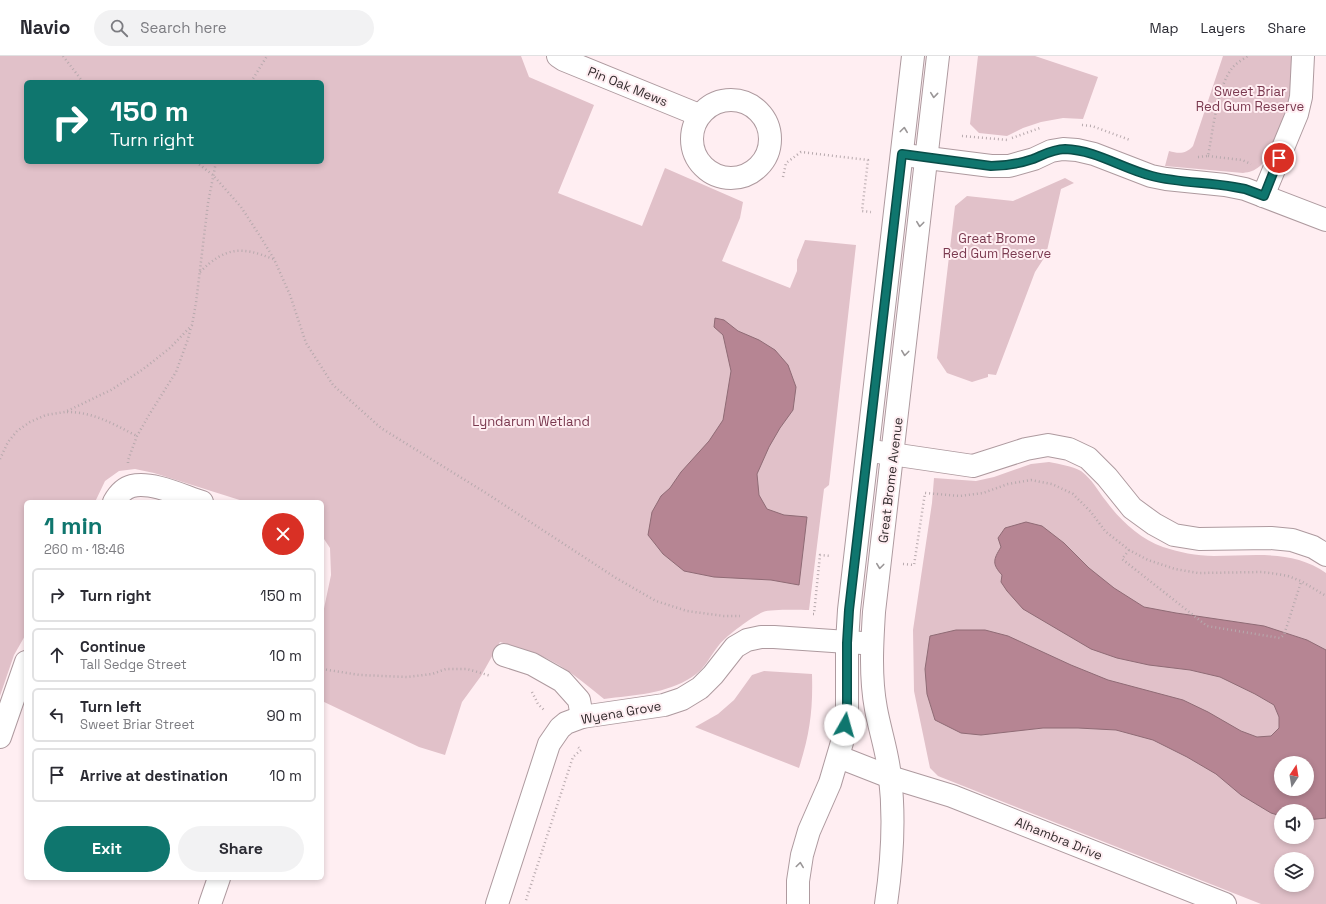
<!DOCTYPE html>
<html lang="en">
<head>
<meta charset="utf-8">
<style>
  body { margin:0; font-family:"Space Grotesk",sans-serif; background:#f2f2f3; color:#2b2b33; height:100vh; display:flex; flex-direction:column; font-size:15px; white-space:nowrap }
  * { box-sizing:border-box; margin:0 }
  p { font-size:13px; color:#7c7c81 }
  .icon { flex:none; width:22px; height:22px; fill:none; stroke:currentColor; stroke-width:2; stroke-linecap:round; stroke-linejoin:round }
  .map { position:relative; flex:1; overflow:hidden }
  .drawer { position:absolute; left:24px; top:444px; width:300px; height:380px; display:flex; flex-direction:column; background:#fff; border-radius:6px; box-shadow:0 2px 6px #0003 }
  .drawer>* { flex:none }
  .banner { position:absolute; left:24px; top:24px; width:300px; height:84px; border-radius:6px; box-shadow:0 2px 6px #0003; background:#0f766e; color:#fff; overflow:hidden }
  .needle { width:26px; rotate:12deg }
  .controls { position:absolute; left:1274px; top:700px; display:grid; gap:8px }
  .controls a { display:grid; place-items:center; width:40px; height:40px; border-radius:50%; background:#fff; box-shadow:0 2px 6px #0003; font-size:20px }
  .pin { position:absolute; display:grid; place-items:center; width:34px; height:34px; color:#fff; margin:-17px; border:2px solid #fff; border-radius:50%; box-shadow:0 1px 4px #0007 }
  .me { position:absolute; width:44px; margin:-22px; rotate:7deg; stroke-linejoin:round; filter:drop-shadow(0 0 3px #0008) }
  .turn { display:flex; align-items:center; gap:14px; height:84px; padding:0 20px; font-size:18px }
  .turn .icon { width:52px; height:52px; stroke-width:2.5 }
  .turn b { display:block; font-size:28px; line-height:34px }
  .round { display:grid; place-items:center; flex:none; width:42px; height:42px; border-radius:21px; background:#f2f2f3 }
  .head { display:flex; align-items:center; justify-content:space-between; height:68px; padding:0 20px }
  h1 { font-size:24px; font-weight:800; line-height:30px; color:#0f766e }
  .cta { display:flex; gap:8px; margin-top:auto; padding:8px 20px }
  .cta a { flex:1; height:46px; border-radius:24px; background:#0f766e; color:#fff; font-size:16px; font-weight:800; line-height:46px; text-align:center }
  .cta a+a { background:#f2f2f3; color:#2b2b33 }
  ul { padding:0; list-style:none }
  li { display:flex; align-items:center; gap:12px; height:54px; margin:0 8px 6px; padding:0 12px; border:2px solid #e1e1e2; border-radius:6px }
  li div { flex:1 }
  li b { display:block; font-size:15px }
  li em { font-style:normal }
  header { display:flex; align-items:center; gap:24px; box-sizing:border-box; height:56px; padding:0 20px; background:#fff; border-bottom:1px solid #e1e1e2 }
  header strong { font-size:19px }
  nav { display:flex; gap:22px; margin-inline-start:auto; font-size:14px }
  .search { width:280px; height:36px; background:#f2f2f3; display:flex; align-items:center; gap:10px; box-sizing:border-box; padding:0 14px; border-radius:22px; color:#7c7c81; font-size:15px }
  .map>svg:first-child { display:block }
  .green { fill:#e1c1c9; fill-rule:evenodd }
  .water { fill:#b68593; stroke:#8f6b75; fill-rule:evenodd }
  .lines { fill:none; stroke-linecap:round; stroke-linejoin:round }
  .minor-casing { stroke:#ae9a9f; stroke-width:24 }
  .path { stroke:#b7a9ad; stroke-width:2.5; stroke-dasharray:1 3; stroke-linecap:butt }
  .minor { stroke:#fff; stroke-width:22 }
  .oneway { stroke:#9a9697 }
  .route-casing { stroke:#0a4d48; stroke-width:10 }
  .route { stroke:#0f766e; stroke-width:7 }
  .labels { text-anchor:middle; stroke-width:4; stroke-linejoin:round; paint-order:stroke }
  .street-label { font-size:13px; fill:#352d2f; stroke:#ffeef2 }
  .park-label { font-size:13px; fill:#7a394f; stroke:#ffeef2 }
</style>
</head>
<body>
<header>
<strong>Navio</strong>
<div class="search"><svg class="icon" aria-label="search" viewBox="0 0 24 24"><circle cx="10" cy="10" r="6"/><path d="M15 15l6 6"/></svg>Search here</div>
<nav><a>Map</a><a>Layers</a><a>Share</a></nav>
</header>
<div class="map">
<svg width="1326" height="848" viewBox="0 0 1326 848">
  <rect width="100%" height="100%" fill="#ffeef2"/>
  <g class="green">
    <path d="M0,0H521L529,21L594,49L558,137L642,170L665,112L743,146L740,162L722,205L790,232L797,215V204L805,184L856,189L829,429L824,433L809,554C799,554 771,553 763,556C752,561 727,579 719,589C710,600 705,613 692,621C666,638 634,639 604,643C589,631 575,619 559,609C541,598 520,592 500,586L481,620L462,646L445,699L419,691L322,645V562L331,519L330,492L322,480V446H246L154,417L135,413L119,415L105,425L95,446H26V578L14,599L0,640ZM26,26H322V106H26Z"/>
    <path d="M978,0H1035L1098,21L1083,63L1063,62L1041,66L1023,72L1007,80L979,77L970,68Z"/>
    <path d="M1223,0H1292C1292,12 1292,25 1291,37C1289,53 1271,100 1260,110C1254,115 1250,116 1243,117L1165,110L1169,95C1179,98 1186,98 1193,90Z"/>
    <path d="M1065,122L1074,127L1061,133L1046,199L1035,216L996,319L988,318V321L972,326L947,317L937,302L955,150L967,140L1013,145Z"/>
    <path d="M1049,406C1059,408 1072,410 1081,415C1092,423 1098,435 1106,445C1120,464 1140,483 1163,491C1178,496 1197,500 1214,500C1252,500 1293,493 1326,517V848H1261L938,720L930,712L914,635L913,574L932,447L934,422L976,425L994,421L1031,408ZM1281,707H1307V733H1281ZM1281,755H1307V781H1281ZM1281,803H1307V829H1281Z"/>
    <path d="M764,615L812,618C813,654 810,677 799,712L695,671L718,658L734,644L752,619Z"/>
  </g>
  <g class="water">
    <path d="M715,262L724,264L738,275L759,284L775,294L788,309L796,331L793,354L780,372L769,391L757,418L759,439L767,453L784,459L807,461L799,529L771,524L714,521L684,515L663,498L648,479L652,456L661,440L670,432L681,416L709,385L723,364L731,315L723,279L714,271Z"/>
    <path d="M1026,466L1042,470L1064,487L1089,512L1114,532L1144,551L1176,557L1264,570L1307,584L1326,594V762L1307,764V755H1281V760L1271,757L1241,739L1216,718L1187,701L1153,684L1116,674L1078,672H1043L981,679L961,677L935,664L927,638L925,613L930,580L956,574H985L1008,580L1071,609L1108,624L1183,644L1208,656L1241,675L1257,681L1271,680L1279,672V661L1274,649L1255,638L1220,621L1190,614L1149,609L1117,602L1091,593L1023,553L1007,535L1001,526L1002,519C992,508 993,504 1001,491L998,482L1005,472ZM1281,707H1307V733H1281Z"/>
  </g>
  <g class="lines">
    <g class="minor-casing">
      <g id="minor">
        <path d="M558,0L564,4L699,59"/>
        <circle cx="731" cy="83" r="39"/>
        <path d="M912,100L991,110H1009L1034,103L1051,95L1063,93L1077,94L1094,98L1151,120L1166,123L1225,129L1245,133L1326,164"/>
        <path d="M1263,140L1297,58L1301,41L1303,0"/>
        <path d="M878,396L973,410L1026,393L1048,389L1069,393L1088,402L1107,421L1132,452L1154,468L1174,479L1199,483L1271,482L1292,484L1313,491L1326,499"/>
        <path d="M114,446C118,439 124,432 132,430C152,425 183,440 202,446"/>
        <path d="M504,599L532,608L562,625L579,644L582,661"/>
        <path d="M0,681L26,606"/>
        <path d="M839,701L890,721L952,740L1225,848"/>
        <path d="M210,848L219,822"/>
        <path d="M497,848L549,688L560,672L566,667L582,661L664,649L682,643L700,632L713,619L735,591L747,584L761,581H774L862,587"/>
        <path d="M798,848V825L802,799L809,775L830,727L843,683L847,654V587L849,554L913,0"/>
        <path d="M886,848C892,807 895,763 890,721C888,698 880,675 876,653C870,621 872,588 874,556L938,0"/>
      </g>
    </g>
    <g class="path">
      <path d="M63,0L83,26"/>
      <path d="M251,26L267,0"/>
      <path d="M1082,69L1092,70L1130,84"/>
      <path d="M962,80L1008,84"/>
      <path d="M1012,82L1040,72"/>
      <path d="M1208,100L1242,104L1251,108"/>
      <path d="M1198,101L1208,100C1213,75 1217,30 1233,11C1237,7 1243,3 1248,0"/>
      <path d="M196,106L213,119L241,151L260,180L274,203L290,239L306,287L333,329L381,372L486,437L616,522L656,545L687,555L724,560H740"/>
      <path d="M783,121L786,107L801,96L868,104L862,155L871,156"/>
      <path d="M200,216C225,191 241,190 273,203"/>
      <path d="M67,356C94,356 113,368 137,380"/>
      <path d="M0,403L8,386L17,375L30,366L46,359L65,356L111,334L142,314L170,292L192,269L196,247L208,147L216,106"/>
      <path d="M128,407V404L137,380L149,359L176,316L188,283L191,271"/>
      <path d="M1129,494L1122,503L1207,570L1280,582L1284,579L1301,526"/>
      <path d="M903,508L914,509L925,437L960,440L983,437L1008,428L1031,424L1052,428L1073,438L1091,456L1105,475L1129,494L1148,504L1175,513L1198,517L1262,516L1277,518L1288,520L1301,525L1326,540"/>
      <path d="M813,558H814L820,499L831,500"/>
      <path d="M322,613L360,619L407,621L432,618L446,613H467L491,620"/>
      <path d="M532,636L538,648L545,655"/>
      <path d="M526,844L573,701L581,694L577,690"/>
    </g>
    <use href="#minor" class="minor"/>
  </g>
  <defs><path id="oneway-chevron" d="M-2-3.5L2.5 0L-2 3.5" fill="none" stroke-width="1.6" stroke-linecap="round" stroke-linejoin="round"/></defs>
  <g class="oneway">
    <use href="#oneway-chevron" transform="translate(934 39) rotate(96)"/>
    <use href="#oneway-chevron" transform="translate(904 74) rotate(-83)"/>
    <use href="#oneway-chevron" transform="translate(920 168) rotate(97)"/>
    <use href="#oneway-chevron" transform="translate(905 297) rotate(97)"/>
    <use href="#oneway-chevron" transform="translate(880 510) rotate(97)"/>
    <use href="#oneway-chevron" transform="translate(800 809) rotate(-82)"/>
  </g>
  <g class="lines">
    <g class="route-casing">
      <path id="route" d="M845,669L847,654V587L849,554L902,98L991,110C1006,110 1018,108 1033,103C1043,99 1053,93 1065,93C1096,94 1123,113 1152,120C1179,127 1207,126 1234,131L1245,133L1264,140L1279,102"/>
    </g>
    <use href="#route" class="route"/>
  </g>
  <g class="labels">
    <g class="street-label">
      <text transform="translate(628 30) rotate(22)" y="5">Pin Oak Mews</text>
      <text transform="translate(890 424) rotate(-83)" y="5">Great Brome Avenue</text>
      <text transform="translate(621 656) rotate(-10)" y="5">Wyena Grove</text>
      <text transform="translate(1059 782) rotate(22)" y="5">Alhambra Drive</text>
    </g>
    <g class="park-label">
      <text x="1250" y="40">Sweet Briar<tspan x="1250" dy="15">Red Gum Reserve</tspan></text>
      <text x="997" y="187">Great Brome<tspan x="997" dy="15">Red Gum Reserve</tspan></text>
      <text x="531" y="370">Lyndarum Wetland</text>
    </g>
  </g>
</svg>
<div class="controls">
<a><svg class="needle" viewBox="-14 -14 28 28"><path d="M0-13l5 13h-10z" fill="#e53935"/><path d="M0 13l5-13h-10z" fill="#7c7c81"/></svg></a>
<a><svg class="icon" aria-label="sound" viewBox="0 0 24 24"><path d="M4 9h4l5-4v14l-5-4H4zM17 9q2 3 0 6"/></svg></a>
<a><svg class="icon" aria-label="layers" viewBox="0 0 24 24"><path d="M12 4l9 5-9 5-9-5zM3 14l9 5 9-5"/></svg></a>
</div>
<div class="pin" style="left:1279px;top:102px;background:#d93025"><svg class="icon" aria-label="arrive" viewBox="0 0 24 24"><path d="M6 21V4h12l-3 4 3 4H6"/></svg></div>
<svg class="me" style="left:845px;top:669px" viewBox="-20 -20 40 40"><circle r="19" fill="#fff"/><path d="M0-13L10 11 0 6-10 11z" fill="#0f766e"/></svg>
<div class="banner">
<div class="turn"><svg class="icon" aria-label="right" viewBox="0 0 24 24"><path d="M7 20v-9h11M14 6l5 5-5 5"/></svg><div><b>150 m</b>Turn right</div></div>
</div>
<section class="drawer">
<div class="head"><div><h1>1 min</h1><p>260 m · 18:46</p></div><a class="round" style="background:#d93025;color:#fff"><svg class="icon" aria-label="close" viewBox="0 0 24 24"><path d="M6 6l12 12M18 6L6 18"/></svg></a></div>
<ul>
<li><svg class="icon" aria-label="right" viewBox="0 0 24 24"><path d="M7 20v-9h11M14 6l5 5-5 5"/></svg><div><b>Turn right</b></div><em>150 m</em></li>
<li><svg class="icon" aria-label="ahead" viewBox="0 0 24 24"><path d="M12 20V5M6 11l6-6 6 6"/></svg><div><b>Continue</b><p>Tall Sedge Street</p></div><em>10 m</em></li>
<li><svg class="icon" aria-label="left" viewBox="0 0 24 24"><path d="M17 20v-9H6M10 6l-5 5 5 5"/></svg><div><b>Turn left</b><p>Sweet Briar Street</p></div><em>90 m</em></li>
<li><svg class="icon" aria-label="arrive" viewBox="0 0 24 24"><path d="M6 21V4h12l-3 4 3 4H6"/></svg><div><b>Arrive at destination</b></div><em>10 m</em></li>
</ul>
<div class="cta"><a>Exit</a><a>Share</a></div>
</section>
</div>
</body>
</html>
